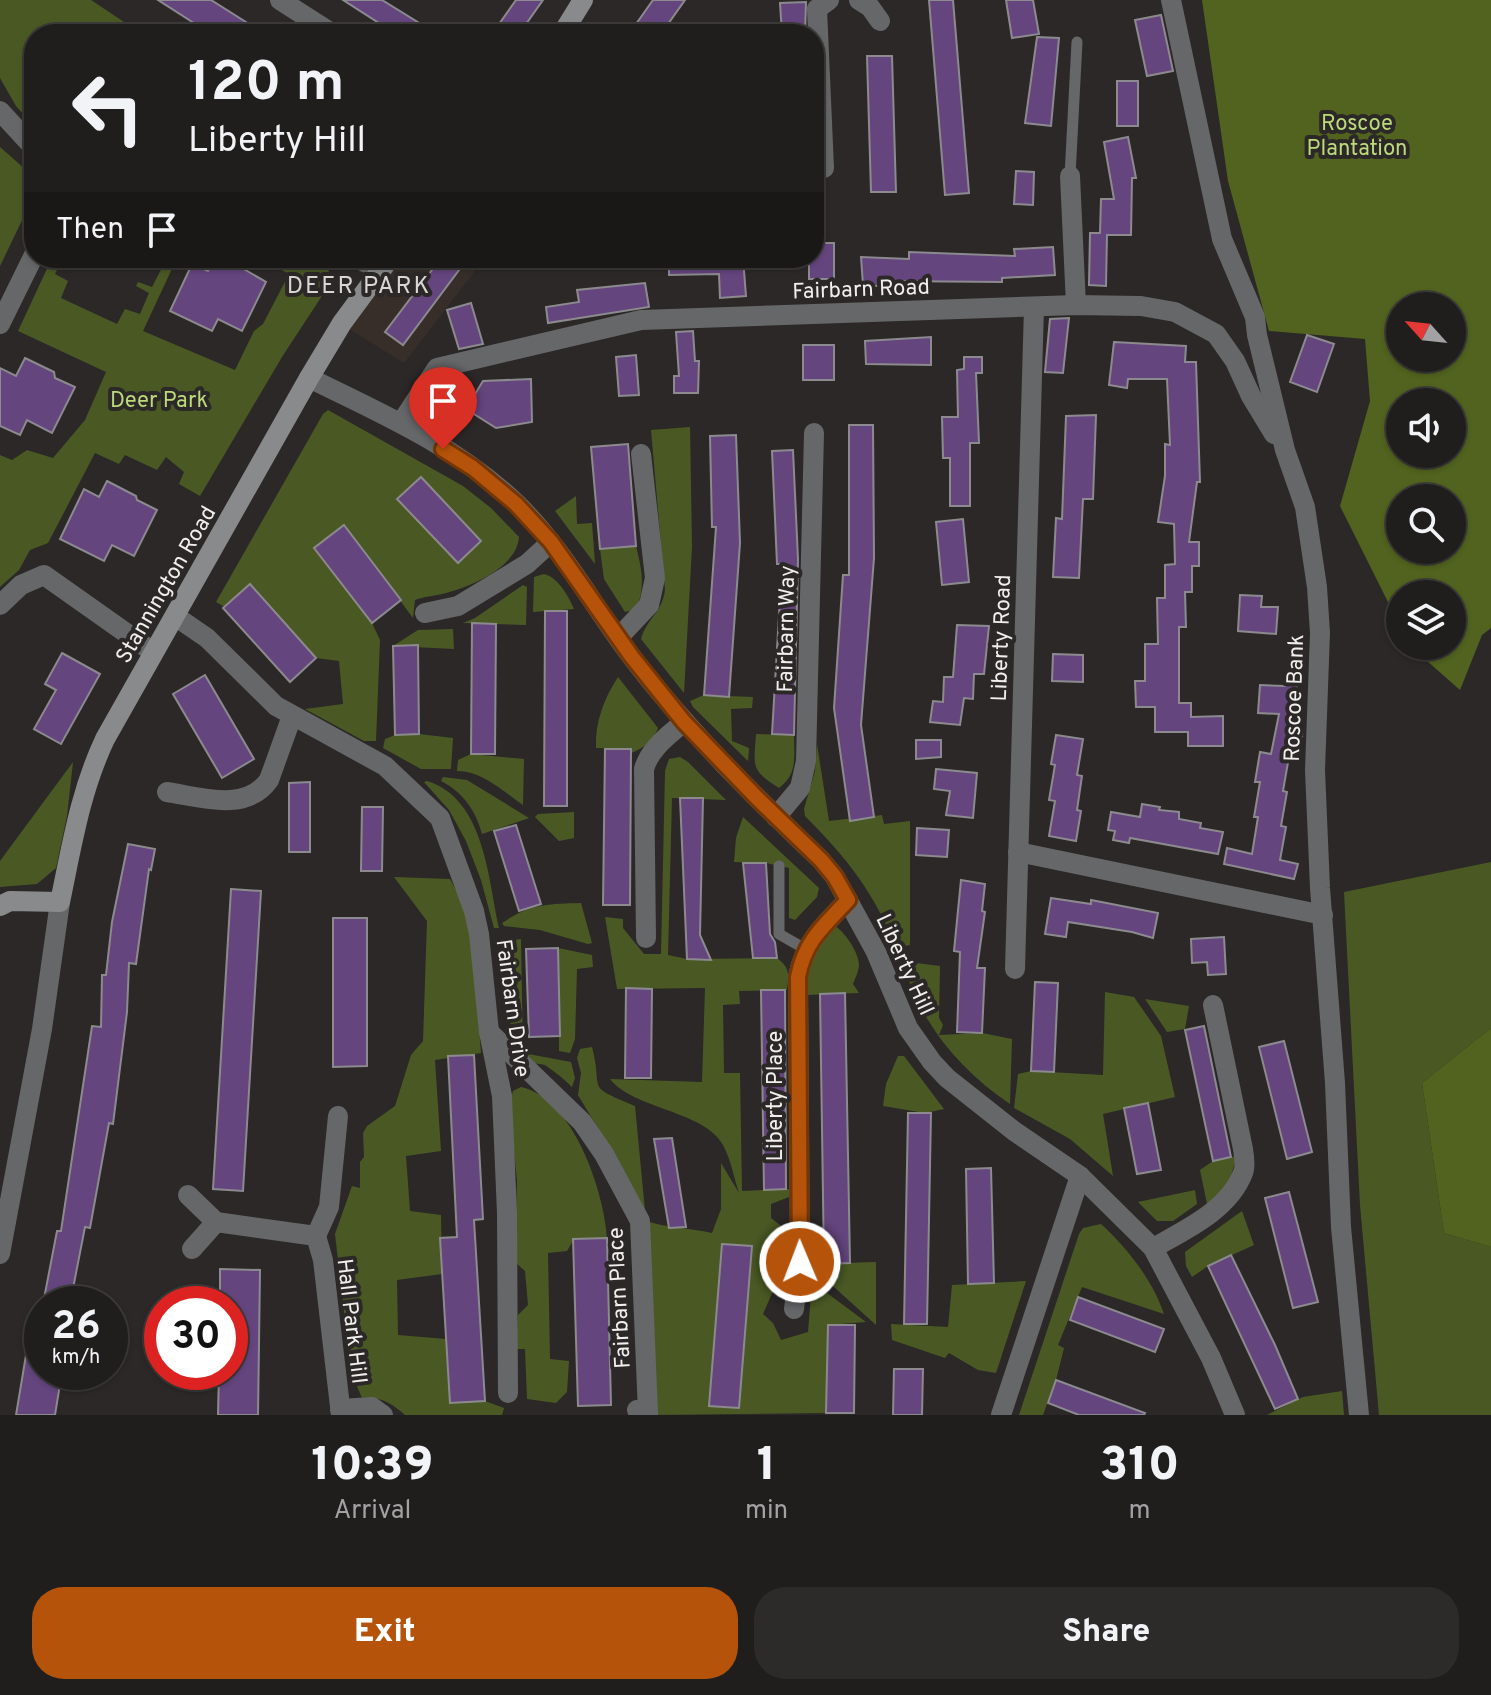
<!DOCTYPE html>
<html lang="en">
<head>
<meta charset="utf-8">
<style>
  body { margin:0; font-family:Overpass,sans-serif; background:#2d2b2a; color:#f1f3f6; height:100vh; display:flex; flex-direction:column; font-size:30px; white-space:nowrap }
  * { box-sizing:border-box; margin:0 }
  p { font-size:26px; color:#a2a2a4 }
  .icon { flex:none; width:44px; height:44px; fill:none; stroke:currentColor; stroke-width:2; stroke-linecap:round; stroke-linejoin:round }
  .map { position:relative; height:1415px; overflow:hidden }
  .sheet { display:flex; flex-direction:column; background:#201e1d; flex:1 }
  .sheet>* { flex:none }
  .guide { position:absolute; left:24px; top:24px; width:800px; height:244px; border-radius:32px; box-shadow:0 2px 6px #0004,0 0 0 2px #3d3c3b; background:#201e1d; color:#f1f3f6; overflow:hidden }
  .needle { width:52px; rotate:297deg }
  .controls { position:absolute; left:1386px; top:292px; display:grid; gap:16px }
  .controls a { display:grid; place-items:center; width:80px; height:80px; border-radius:50%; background:#201e1d; box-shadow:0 2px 6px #0004,0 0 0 2px #3d3c3b; font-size:40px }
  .speed { position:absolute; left:24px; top:1286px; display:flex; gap:16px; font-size:40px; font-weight:700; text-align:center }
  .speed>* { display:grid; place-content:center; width:104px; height:104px; border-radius:50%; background:#201e1d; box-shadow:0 2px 6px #0004,0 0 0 2px #3d3c3b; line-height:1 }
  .speed small { font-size:20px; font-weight:400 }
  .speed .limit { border:12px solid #d22; background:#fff; color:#111 }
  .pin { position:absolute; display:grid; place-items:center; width:68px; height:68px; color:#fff; margin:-82px -34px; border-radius:50% 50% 50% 0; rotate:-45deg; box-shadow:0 0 8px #0007 }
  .pin .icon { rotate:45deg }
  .me { position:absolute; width:88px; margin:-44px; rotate:359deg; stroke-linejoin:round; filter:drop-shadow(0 0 6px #0008) }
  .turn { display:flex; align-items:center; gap:28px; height:168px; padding:0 32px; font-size:36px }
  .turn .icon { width:104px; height:104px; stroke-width:2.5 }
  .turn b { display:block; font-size:56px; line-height:68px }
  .then { display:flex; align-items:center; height:76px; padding:0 32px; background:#0003; gap:16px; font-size:30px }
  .eta { display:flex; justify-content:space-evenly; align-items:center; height:136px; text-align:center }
  .eta b { font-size:48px; font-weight:800; line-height:56px }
  .action { display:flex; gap:16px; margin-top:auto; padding:16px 32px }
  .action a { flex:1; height:92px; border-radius:32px; background:#b45309; color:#fff; font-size:32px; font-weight:800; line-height:92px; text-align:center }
  .action a+a { background:#2d2b2a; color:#f1f3f6 }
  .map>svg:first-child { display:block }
  .built { fill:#372e29 }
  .green { fill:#4a5924; fill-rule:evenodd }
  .forest { fill:#51631e; fill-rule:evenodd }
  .building { fill:#64457e; stroke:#8c8a8e; stroke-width:2 }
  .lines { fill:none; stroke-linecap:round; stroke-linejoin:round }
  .service { stroke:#666768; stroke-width:11 }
  .minor { stroke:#666768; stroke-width:20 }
  .secondary { stroke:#888a8b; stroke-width:20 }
  .route-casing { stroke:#753606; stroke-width:20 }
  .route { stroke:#b45309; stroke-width:14 }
  .labels { text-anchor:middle; stroke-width:8; stroke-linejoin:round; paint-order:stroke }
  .park-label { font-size:22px; fill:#bcda7a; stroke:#2b2827 }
  .street-label { font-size:22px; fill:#f1efee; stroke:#2b2827 }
  .neighbourhood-label { font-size:24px; letter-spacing:2px; fill:#dad6d4; stroke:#2b2827 }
</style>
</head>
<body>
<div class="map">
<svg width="1491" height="1415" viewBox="0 0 1491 1415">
  <rect width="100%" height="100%" fill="#2b2827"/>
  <path class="built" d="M397,258H485L404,363L346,327Z"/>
  <g class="green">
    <path d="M0,0H91L142,34H34V126L16,106L0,78Z"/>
    <path d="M0,147L34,177V215L26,212L0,266Z"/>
    <path d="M52,258H63L55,274L68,281L61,298L117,324L125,309L140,314L149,293L136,286L138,282L152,287L167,258H177L143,331L235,370L254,331L263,324L289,274L263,260C292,259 320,248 333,279L282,357L200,496L179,484L184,472L166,457L157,470L125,455L119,464L95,453L48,543L30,550L19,570L0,587V455L12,460L27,450L53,458L85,420L106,372L18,331Z"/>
    <path d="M328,410L463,486L491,508L519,537C517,567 472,586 446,593C436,596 425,596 415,600L413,618L344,525L315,548L372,623L380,640L376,741H364L305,709L343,704L339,661L316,658L216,602L323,414ZM421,477L481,541L458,563L398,499Z"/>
    <path d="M690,427L692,547L684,693L641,639C647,618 662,613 665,590L651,430Z"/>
    <path d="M576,496L577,524L592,523L595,564L555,511Z"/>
    <path d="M636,546C642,571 645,584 637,609L625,612L604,579L600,549Z"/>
    <path d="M544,574C559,578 568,596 574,609L533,612L534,577Z"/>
    <path d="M523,585L527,587L526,625L463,623L475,618Z"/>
    <path d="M453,629L454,649L393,646L418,630Z"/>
    <path d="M618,677L658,728C654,740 643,749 631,753V749L596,748C595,721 604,699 618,677Z"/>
    <path d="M704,695L753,697L752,708L731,709L732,741L749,748L748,761L693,707L690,701Z"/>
    <path d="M419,734L453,738L451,769H421L383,748L385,739L395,735Z"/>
    <path d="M756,734L794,735C794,757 798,774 779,788C750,770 754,766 756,734Z"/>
    <path d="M817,744L829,821L882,815L884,824L910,821V945L896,948C875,893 846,857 805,816L804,809L815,771Z"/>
    <path d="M471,754L524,759L523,805C503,791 482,771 457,771L458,760Z"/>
    <path d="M680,757L688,762L726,800L672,798L668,955L687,959L777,958C790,968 789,974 787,990L739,991L740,1004L723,1005L724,1073H740L742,1191L789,1189V1197L771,1204V1218L789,1232L791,1257L789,1262L777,1261L773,1291L763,1314L773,1323L781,1340L808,1332L811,1294L820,1297L823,1290L866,1322L828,1325L826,1413L654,1415L640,1221L605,1140L578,1095L581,1073L577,1058L580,1049L592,1047C604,1093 583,1084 635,1106L646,1221C668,1228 689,1228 712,1233L721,1209V1163L739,1193C734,1178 731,1160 723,1145C705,1111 633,1109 610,1079L702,1082L705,988L617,989L605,917L623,919V928L644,954H661L665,771L669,759Z"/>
    <path d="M73,762L67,816L56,868L37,884L0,887V861Z"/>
    <path d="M443,777L467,780L529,818L482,834C476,811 463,792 441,781Z"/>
    <path d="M427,781C485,799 488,879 499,928H494L481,880L466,841L449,810L424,782Z"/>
    <path d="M574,812V838L559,841L535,817L538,814Z"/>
    <path d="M743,817L819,888L817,897L795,920L789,918V868L766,863L734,862L736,838Z"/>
    <path d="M1491,862V1028L1422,1083L1444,1233L1491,1247V1415H1379L1360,1205L1344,892Z"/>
    <path d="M394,877L450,879L464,905L472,934L481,1053L435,1060L441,1151L406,1156L410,1211L441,1215L442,1274L397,1280L398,1335L446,1339L450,1403L485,1401L504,1408L502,1415H405C392,1403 380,1396 362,1398L351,1372L335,1234L352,1186L360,1188V1162L364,1157L363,1133L367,1126L395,1106L411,1055L423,1041L427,921Z"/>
    <path d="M581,903L592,943L588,944L540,930L504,926L502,923C530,904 548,904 581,903Z"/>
    <path d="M835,926C845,932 859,953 859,965C859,970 855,979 853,984L859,993L806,995L807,956Z"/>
    <path d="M521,939L523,1053L571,1062L575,1078L572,1087L560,1076L545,1065L528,1062L512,1048L505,941Z"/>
    <path d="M558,948L592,955L593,967L577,969L575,1039L570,1053L559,1051Z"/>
    <path d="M901,961L940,966L939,1018L943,1025L939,1035L982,1033L1012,1039L1010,1104C970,1077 936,1041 915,996C910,985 906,972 901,961Z"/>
    <path d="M1105,992L1134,997L1161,1036L1175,1097L1103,1114L1113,1176L1070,1139L1014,1108L1018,1074L1031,1071L1103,1075Z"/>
    <path d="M1145,999L1189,1006L1185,1029L1167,1032Z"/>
    <path d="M898,1056H904L944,1109L925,1113L883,1106L886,1084Z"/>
    <path d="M521,1087C573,1098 604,1191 607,1238L574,1239L567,1251L548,1253L550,1359L569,1361L567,1392L556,1403L527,1399L525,1349H516L518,1315L528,1305L525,1271L515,1262L517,1180L509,1107L513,1091Z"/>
    <path d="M1237,1156L1228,1186L1207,1204L1200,1170L1213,1161Z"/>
    <path d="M1195,1190L1197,1204L1173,1221H1157L1138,1202Z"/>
    <path d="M1242,1211L1254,1245L1208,1266L1192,1277L1186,1266L1185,1252Z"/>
    <path d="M1101,1224C1127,1248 1152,1279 1164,1314L1082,1287L1058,1345L1064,1348L1056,1380L1043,1415H1019L1079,1234L1083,1228Z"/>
    <path d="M876,1262V1325L834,1287L813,1273L811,1264Z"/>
    <path d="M1026,1281L996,1373L978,1370L949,1353L945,1358L892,1340L891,1324L948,1327L952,1285Z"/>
    <path d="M1342,1391L1344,1415H1267L1303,1397Z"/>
  </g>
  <g class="forest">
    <path d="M1202,0H1491V628L1482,635L1460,690L1410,646H1452V594H1400V626L1340,506L1370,401L1365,339L1269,331L1228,181ZM1400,306H1452V358H1400ZM1400,402H1452V454H1400ZM1400,498H1452V550H1400Z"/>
    <path d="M1491,1028V1247L1444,1233L1422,1083Z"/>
  </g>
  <g class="building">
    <path d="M158,0H211L265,34H211Z"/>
    <path d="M343,0H382L437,34H396Z"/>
    <path d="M516,0H543L519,34H492Z"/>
    <path d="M653,0H685L661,34H629Z"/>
    <path d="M929,0H953L969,193L945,195Z"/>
    <path d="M1006,0H1033L1039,34L1012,38Z"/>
    <path d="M806,2L805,34H782L780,3Z"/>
    <path d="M1161,15L1173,71L1147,76L1135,20Z"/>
    <path d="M1037,37L1059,38L1051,126L1025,123Z"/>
    <path d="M867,56H892L896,192H871Z"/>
    <rect x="1117" y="81" width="21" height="45"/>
    <path d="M1128,137L1136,178H1132L1131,235H1107L1106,286L1089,285L1090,233H1100L1101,199H1114L1104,142Z"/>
    <path d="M1016,171L1034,172L1033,205L1014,204Z"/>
    <path d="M814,243H834V279H809V258H814Z"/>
    <path d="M1053,247L1055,275L1002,278V282L891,281L890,287L863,285L861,257L909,259V252L1015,256L1014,249Z"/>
    <path d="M214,258H225L266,282L242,331L218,319L212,331L170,311L192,264L208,271Z"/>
    <path d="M441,258H468L403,345L385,332Z"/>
    <path d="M669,258H743L746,296L720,298L719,274L669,275Z"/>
    <path d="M645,283L649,307L548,323L546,307L579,302L577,290Z"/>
    <path d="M471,303L483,344L459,349L447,310Z"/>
    <path d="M1069,318L1063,373L1045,372L1050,319Z"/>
    <path d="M693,331L695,361H699L698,393H674V376H679L676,332Z"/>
    <path d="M1307,335L1334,344L1317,392L1290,382Z"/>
    <path d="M931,337V365L866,364L865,341Z"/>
    <path d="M1114,342L1186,346L1185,362H1196L1200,482H1197L1189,542H1199V566H1192V592H1185L1186,627H1179V703H1191V717L1223,716V746H1188V732H1155V707H1136L1135,681H1145V644H1158L1157,598H1165V565L1175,564L1174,524L1158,522L1165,476V444L1170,445L1167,379H1128L1127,388L1109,385Z"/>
    <rect x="803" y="345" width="31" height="35"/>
    <path d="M636,355L639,395L619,396L616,357Z"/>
    <path d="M964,357H982V373H976L979,443H970V506H950V458H943L942,417H958L957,370L964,369Z"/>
    <path d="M25,358L54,372L55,378L75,387L52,433L27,420L20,435L0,426V368L16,376Z"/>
    <path d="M531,379L532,422L496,428L466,409L483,381Z"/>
    <path d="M1096,415L1093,499H1083L1079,578L1053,577L1056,518L1062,519L1066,416Z"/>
    <path d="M849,425H873L874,558L861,725L874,817L850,821L834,708L843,575H849Z"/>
    <path d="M736,435L740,543L729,697L704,695L716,527H712L710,436Z"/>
    <path d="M628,444L636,546L600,549L591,447Z"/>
    <path d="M793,450L798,559L794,735L772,734L782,564H777L772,451Z"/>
    <path d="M421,477L481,541L458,563L397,499Z"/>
    <path d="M107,481L136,496L137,500L157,510L134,556L112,545L104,561L60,539L84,489L99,497Z"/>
    <path d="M963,519L969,582L942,585L936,522Z"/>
    <path d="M344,525L401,600L372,623L314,548Z"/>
    <path d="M250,584L316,658L290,682L223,608Z"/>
    <path d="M1240,595L1262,596L1261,607H1278L1276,634L1238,631Z"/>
    <path d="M545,611H567V806H544Z"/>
    <path d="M472,623L496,624L495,754H471Z"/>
    <path d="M957,625L989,626L984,674H974L973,699L964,698L960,725L930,722L933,701L943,702L944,677H953Z"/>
    <path d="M418,645L419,734L395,735L393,646Z"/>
    <path d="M62,653L100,674L61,744L34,729L56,690L45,684Z"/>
    <path d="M1053,654L1083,655V682L1052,681Z"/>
    <path d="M205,675L254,759L222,778L173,694Z"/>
    <path d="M1287,676L1297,678L1294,728L1303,730L1300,747L1291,745L1283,791L1287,792L1281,826L1286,827L1280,860L1298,864L1294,879L1224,864L1227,848L1252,854L1258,817H1254L1260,782H1255L1260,752L1271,754L1279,714L1258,713L1260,685L1285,686Z"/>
    <path d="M1056,735L1083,739L1077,775L1082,776L1077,810L1081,811L1076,841L1049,836L1055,801L1049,800L1055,765L1051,764Z"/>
    <path d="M916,740H941V757L916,759Z"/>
    <path d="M605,749H631L630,905H603Z"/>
    <path d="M936,769L977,773L973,818L946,815L950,791L934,789Z"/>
    <path d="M310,782V852H289V783Z"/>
    <path d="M680,798H703L700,935L711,960L687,959Z"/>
    <path d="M1142,804L1160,807L1159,810L1179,812V819L1201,823L1200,828L1223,832L1218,854L1130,838L1129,843L1113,840L1115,831L1108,830L1111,812L1140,817Z"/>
    <path d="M362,807H383L382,871H361Z"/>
    <path d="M516,825L541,904L519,911L494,831Z"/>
    <path d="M917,828L949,830L947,857L916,855Z"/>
    <path d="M128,844L155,849L151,870L149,869L136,964L129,963L127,1012L113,1124L109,1123L90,1228L85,1227L70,1304H43L57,1231H61L92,1026L101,1027L102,975H106L112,922Z"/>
    <path d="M743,863H766L770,934L775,942L777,958H753Z"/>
    <path d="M961,880L985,884L982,911L985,912L977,968H985L982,1033L957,1032L960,952L954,951Z"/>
    <path d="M231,889L261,891L243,1191L213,1189Z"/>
    <path d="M1051,898L1091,904V900L1158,913L1153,938L1132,932L1068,922L1066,937L1045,934Z"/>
    <path d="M333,918H367V1066L333,1067Z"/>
    <path d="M1224,937L1226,974L1208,975L1207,962L1192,963L1191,939Z"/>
    <path d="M558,948L560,1036L529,1037L526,949Z"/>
    <path d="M1035,982L1058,983L1054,1072L1031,1071Z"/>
    <path d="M626,988L652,989L651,1078H625Z"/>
    <path d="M761,990H785L786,1189L764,1190Z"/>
    <path d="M845,993L850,1263L824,1264L820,994Z"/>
    <path d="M1204,1026L1231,1157L1213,1161L1185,1030Z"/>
    <path d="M1284,1041L1312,1152L1287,1159L1259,1047Z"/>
    <path d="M474,1055L483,1219L474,1220L485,1401L450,1403L440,1238L457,1237L448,1056Z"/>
    <path d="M1148,1103L1161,1170L1137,1174L1124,1108Z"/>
    <path d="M908,1113H931L927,1324H904Z"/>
    <path d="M672,1138L686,1227L669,1228L654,1139Z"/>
    <path d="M991,1168L994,1283L968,1284L966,1169Z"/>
    <path d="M1289,1192L1318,1302L1293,1308L1265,1198Z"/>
    <path d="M607,1238L611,1405L578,1406L573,1239Z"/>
    <path d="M722,1244L752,1246L739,1408L709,1406Z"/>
    <path d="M1231,1255L1275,1345L1298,1399L1275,1409L1208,1266Z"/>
    <path d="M220,1269L260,1270L258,1415H218L219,1372H230V1304H220Z"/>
    <path d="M1078,1297L1164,1329L1155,1352L1070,1320Z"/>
    <path d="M33,1313L42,1314V1372H62L55,1415H16Z"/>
    <path d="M828,1325H855L854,1413H826Z"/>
    <path d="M894,1369H923L922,1415H893Z"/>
    <path d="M1056,1380L1145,1413L1144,1415H1079L1048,1403Z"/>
  </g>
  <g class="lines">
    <g class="service">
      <path d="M1070,176L1077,42"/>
      <path d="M779,866V934L807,950"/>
    </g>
    <g class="minor">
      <path d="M280,0L333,34"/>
      <path d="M859,0L870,7L880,21"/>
      <path d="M1171,0L1222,239L1255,317L1257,335L1285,450L1305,507L1317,587L1320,633L1315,770L1320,888L1335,1083L1341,1227L1359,1415"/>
      <path d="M0,111L34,148"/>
      <path d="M824,168L817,9L829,0"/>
      <path d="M1070,176L1076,305"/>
      <path d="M357,258L381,271"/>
      <path d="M0,324L34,255"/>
      <path d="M309,378C381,413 458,447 517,504C564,550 594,608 634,660C690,733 755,797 821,860L835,877L876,952L908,1028L932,1062L947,1078L1014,1131L1080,1176L1153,1248L1211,1358L1235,1415"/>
      <path d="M401,423L437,368L641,320L1076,305L1141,306L1175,312L1216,334L1235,361L1251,396L1274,434"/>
      <path d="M0,605L21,585L44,575L153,652"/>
      <path d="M425,613L458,606L527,564L551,542"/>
      <path d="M175,616L207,638L276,706L385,766L440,818L474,911L479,934L489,1032L502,1096L507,1213L508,1393"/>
      <path d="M619,637L649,605L655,578L641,454"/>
      <path d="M167,792C200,797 246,813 269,780L292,716"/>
      <path d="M776,817L800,788L806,761L814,433"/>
      <path d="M1018,852L1323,915"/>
      <path d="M646,938L644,769C650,748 668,736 684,722"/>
      <path d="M1015,969L1034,307"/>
      <path d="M489,1032L582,1122L604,1154L640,1221L648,1413L637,1410"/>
      <path d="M188,1195L216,1222L316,1236L323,1260L341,1415"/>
      <path d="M316,1236L329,1207L338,1116"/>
      <path d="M1153,1248C1185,1230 1229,1210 1243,1173C1246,1166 1244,1156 1243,1149L1213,1005"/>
      <path d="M192,1249L216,1222"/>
      <path d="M0,1254L42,1029L60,902"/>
      <path d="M794,1309L800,1262L798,977C804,942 825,924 848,900"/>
      <path d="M340,1409L372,1407L383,1415"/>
      <path d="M1001,1415L1080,1176"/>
    </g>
    <g class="secondary">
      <path d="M562,34L583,0"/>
      <path d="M0,906L10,901L60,902C72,845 80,792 105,739L309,378L342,323L390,258"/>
    </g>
  </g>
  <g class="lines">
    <g class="route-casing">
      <path id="route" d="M443,449L473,468L516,504L551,542L632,657L684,722L758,799L821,860L835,877L848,900C824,926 805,940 798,977L800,1262"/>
    </g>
    <use href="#route" class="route"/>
  </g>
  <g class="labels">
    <g class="park-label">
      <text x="1357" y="130">Roscoe<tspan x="1357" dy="25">Plantation</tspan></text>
      <text x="159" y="407">Deer Park</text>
    </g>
    <g class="street-label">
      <text transform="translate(861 288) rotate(-2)" y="8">Fairbarn Road</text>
      <text transform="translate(165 584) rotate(-60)" y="8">Stannington Road</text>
      <text transform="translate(785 629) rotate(-89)" y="8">Fairbarn Way</text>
      <text transform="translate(1000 638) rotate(-88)" y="8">Liberty Road</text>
      <text transform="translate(1293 698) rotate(-88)" y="8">Roscoe Bank</text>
      <text transform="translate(906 964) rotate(65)" y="8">Liberty Hill</text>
      <text transform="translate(514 1008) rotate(82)" y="8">Fairbarn Drive</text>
      <text transform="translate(774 1096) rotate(-90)" y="8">Liberty Place</text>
      <text transform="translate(618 1298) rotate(-93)" y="8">Fairbarn Place</text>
      <text transform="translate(353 1321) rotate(83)" y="8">Hall Park Hill</text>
    </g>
    <g class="neighbourhood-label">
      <text x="359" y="293">DEER PARK</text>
    </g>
  </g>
</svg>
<div class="controls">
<a><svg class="needle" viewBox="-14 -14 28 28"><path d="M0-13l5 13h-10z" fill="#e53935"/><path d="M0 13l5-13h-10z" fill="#a2a2a4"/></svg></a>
<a><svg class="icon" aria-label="sound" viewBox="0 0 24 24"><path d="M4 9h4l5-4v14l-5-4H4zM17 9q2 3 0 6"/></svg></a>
<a><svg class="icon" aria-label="search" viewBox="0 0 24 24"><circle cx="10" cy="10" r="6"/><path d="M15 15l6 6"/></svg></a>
<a><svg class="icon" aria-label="layers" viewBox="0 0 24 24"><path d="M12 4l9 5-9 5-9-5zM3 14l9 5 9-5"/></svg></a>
</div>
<div class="speed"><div>26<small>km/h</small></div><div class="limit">30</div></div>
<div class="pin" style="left:443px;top:449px;background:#d93025"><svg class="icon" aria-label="arrive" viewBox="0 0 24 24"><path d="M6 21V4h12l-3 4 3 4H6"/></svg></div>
<svg class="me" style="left:800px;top:1262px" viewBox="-20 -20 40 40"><circle r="17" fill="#b45309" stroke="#fff" stroke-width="3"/><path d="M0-11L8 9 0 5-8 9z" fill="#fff"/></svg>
<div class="guide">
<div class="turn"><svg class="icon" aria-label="left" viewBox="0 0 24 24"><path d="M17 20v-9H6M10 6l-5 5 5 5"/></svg><div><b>120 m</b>Liberty Hill</div></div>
<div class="then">Then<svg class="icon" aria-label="arrive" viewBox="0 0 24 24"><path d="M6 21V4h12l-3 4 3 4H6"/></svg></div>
</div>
</div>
<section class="sheet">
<div class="eta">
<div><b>10:39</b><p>Arrival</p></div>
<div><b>1</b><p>min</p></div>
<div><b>310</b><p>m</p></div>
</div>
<div class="action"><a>Exit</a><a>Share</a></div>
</section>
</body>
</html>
